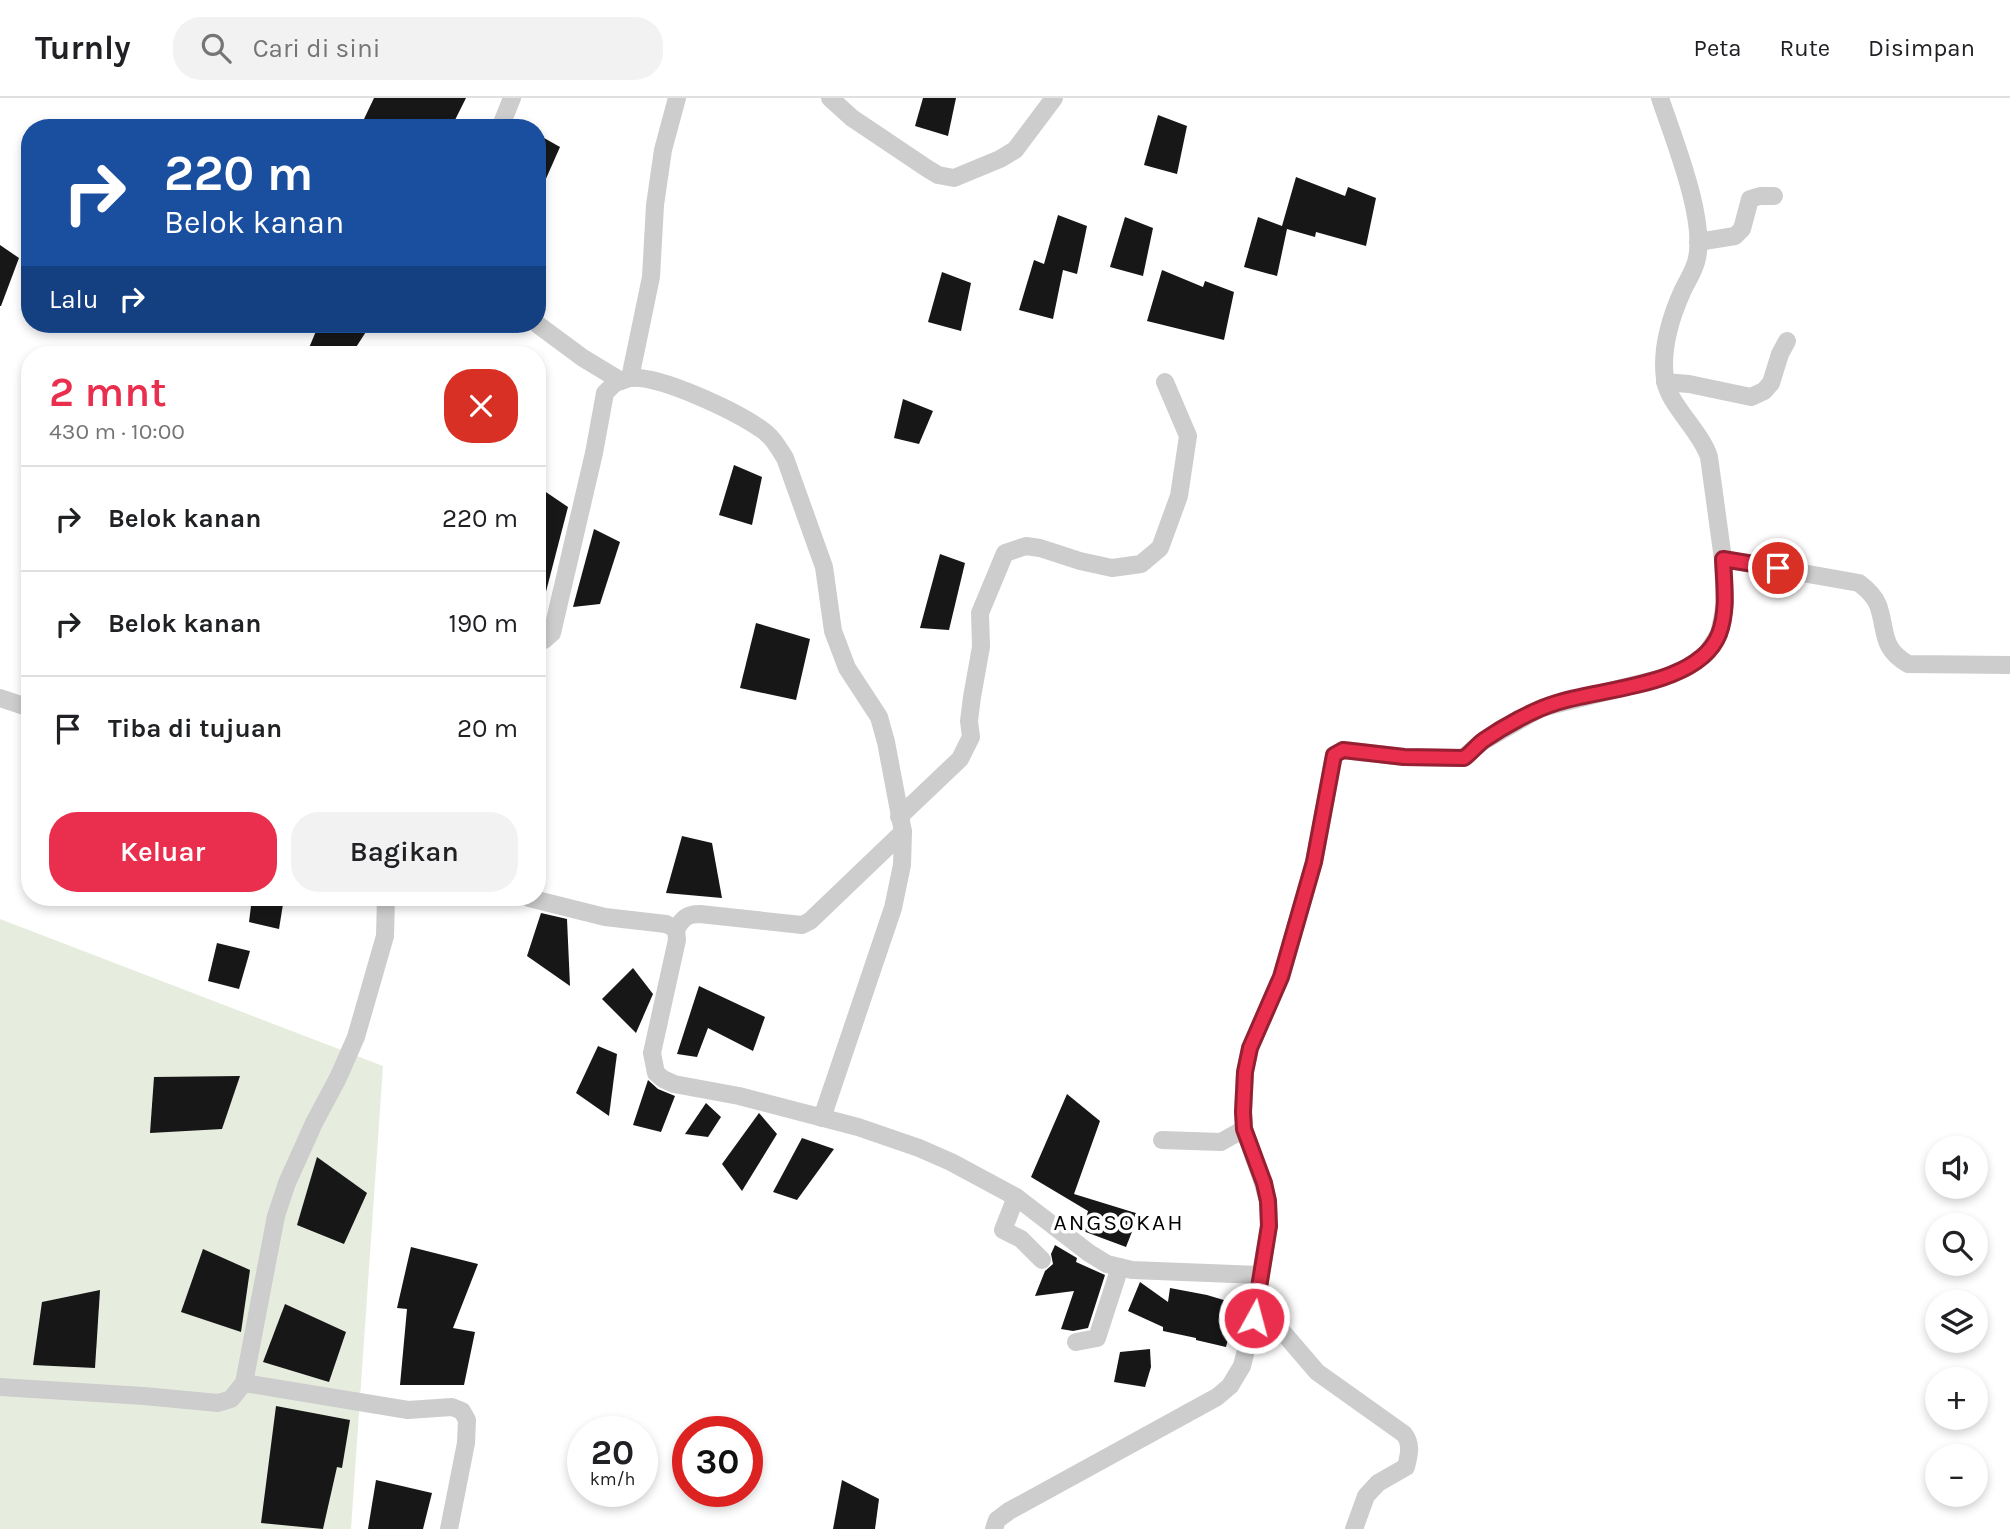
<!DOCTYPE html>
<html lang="id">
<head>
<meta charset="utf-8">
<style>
  body { margin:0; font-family:Karla,sans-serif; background:#f2f2f2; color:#202124; height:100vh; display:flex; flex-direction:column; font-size:26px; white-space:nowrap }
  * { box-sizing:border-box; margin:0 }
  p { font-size:23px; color:#757577 }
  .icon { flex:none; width:38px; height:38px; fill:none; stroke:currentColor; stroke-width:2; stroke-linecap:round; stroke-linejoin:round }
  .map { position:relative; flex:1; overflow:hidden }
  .details { position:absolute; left:21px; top:248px; width:525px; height:560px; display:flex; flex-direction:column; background:#fff; border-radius:28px; box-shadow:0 4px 10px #0003 }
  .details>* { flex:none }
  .top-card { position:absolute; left:21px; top:21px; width:525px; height:214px; border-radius:28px; box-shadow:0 4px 10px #0003; background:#1a4fa0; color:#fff; overflow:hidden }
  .fabs { position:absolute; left:1925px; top:1038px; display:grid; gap:14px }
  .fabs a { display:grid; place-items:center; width:63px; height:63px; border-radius:50%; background:#fff; box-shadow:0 4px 10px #0003; font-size:35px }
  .speed { position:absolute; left:567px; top:1318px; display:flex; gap:14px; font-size:35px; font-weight:700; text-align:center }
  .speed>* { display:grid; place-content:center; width:91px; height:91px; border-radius:50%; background:#fff; box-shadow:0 4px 10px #0003; line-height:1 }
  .speed small { font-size:18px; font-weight:400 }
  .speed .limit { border:10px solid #d22; background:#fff; color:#111 }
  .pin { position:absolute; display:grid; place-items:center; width:60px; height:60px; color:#fff; margin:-30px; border:4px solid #fff; border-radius:50%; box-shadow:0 2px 7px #0007 }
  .me { position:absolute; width:77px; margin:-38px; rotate:7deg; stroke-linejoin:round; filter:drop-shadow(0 0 5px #0008) }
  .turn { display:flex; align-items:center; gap:24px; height:147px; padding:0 28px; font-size:32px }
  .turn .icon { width:91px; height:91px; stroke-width:2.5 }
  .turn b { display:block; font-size:49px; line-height:60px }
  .then { display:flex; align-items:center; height:66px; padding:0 28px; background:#0003; gap:14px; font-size:26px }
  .round { display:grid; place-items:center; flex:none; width:74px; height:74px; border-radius:28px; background:#f2f2f2 }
  .headline { display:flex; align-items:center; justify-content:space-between; height:119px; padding:0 28px }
  h1 { font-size:42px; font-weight:600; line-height:52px; color:#e92f4d }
  .button { display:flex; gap:14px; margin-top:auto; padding:14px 28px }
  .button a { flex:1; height:80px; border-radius:28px; background:#e92f4d; color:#fff; font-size:28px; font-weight:600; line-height:80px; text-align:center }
  .button a+a { background:#f2f2f2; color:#202124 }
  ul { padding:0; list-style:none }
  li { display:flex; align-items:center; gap:21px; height:105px; padding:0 28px; border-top:2px solid #e0e0e0 }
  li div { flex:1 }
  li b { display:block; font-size:26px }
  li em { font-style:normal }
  header { display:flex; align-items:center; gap:42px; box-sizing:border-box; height:98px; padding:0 35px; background:#fff; border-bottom:2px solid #e0e0e0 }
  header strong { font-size:33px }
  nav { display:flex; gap:38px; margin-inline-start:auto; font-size:24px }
  .search { width:490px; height:63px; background:#f2f2f2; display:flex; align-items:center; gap:18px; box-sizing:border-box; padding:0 24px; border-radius:28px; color:#757577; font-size:26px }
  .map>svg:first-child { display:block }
  .green { fill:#e7edde }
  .building { fill:#171717 }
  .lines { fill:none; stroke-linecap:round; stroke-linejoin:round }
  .street { stroke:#cdcdcd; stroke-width:18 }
  .route-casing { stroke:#971f32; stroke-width:18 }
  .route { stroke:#e92f4d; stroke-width:12 }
  .labels { text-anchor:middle; stroke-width:7; stroke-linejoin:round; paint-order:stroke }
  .quarter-label { font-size:23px; letter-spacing:2px; fill:#000; stroke:#fff }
</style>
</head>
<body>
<header>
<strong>Turnly</strong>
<div class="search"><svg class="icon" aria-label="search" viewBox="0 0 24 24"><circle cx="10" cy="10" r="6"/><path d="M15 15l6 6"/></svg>Cari di sini</div>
<nav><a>Peta</a><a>Rute</a><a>Disimpan</a></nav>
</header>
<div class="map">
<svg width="2010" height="1431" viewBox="0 0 2010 1431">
  <rect width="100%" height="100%" fill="#fff"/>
  <path class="green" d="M0,821L383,968L351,1431H0Z"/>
  <g class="building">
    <path d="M374,0H466L451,30H383L364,21Z"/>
    <path d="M923,0H956L948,38L915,28Z"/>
    <path d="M1158,17L1187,28L1177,76L1144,67Z"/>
    <path d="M537,36L560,49L537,101Z"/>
    <path d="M1296,79L1345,98L1348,89L1376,100L1366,148L1316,134L1315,139L1287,131L1277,178L1244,169L1258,119L1282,128Z"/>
    <path d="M1058,117L1087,128L1077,176L1063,172L1053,221L1019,212L1034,162L1044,166Z"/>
    <path d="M1125,119L1153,130L1143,178L1110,169Z"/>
    <path d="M0,147L19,160L1,208H0Z"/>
    <path d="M1162,172L1203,189L1205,183L1234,194L1224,242L1147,223Z"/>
    <path d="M942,174L971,185L961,233L928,224Z"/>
    <path d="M319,226H371L351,257H306Z"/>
    <path d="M903,301L933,313L919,346L894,340Z"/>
    <path d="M734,367L762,379L752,427L719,417Z"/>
    <path d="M537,388L568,409L542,509L537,508Z"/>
    <path d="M594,431L620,444L600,506L573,509Z"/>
    <path d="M940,456L965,465L949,532L920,530Z"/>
    <path d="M756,525L810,541L796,602L740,590Z"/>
    <path d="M682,738L712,745L722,800L666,795Z"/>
    <path d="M252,800H284L279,831L249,824Z"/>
    <path d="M541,815L567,821L570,888L527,858Z"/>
    <path d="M217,845L250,853L239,891L208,883Z"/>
    <path d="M633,870L653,896L636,935L602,901Z"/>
    <path d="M699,888L765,919L753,953L708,930L697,959L677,956Z"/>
    <path d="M598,948L617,956L609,1018L576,995Z"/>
    <path d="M240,978L222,1031L150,1035L154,979Z"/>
    <path d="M648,982L658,991L675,998L661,1034L633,1027Z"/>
    <path d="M1067,996L1100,1023L1074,1096L1139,1116L1126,1149L1083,1133L1088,1113L1031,1079Z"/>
    <path d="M706,1005L721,1019L708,1039L685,1036Z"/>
    <path d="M759,1015L777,1036L742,1093L722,1066Z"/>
    <path d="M802,1040L834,1051L797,1102L773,1094Z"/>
    <path d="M317,1059L367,1095L344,1146L297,1127Z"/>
    <path d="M1055,1147L1077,1160L1076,1164L1105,1177L1088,1230L1073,1233L1061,1231L1074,1193L1035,1198L1045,1173L1053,1166L1051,1156Z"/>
    <path d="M411,1149L478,1166L453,1230L475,1234L464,1287H400L407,1211L397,1210Z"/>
    <path d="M203,1151L250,1172L241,1234L181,1214Z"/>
    <path d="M1140,1184L1168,1204L1170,1190L1207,1197L1237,1206L1226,1249L1196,1242V1240L1163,1233V1229L1128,1213Z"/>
    <path d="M100,1192L95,1270L33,1267L42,1204Z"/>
    <path d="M285,1206L346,1234L329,1284L263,1264Z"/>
    <path d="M1150,1251L1151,1269L1145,1289L1114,1284L1120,1254Z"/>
    <path d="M276,1308L350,1322L342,1370L337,1369L323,1431L261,1425Z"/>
    <path d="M376,1382L432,1395L423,1431H368Z"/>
    <path d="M842,1382L879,1401L875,1431H833Z"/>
  </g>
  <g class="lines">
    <g class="street">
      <path d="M677,0L663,52L655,107L651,179L630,280C660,277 735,313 761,331C772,338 778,349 785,360L824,469L833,533L847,570L879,619L886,644L903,734L902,767L893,810L822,1020"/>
      <path d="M830,0L852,20L928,71L938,77L954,80L1000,61L1015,52L1054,0"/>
      <path d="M500,30L512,0"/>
      <path d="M1698,144L1735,138L1742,131L1750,101L1760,98H1774"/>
      <path d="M537,226L583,260L621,283"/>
      <path d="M1665,284L1689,286L1751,299L1764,293L1771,285L1780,256L1787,243"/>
      <path d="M1723,461L1859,485C1867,491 1874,497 1878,507C1887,532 1880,550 1908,566L2010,567"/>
      <path d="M537,541L544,542L552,535L594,355L605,295L615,285L630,280"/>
      <path d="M0,600L30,610"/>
      <path d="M899,719L960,661L971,639L969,623L972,599L981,549L980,515L1005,455L1026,448L1040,450L1080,463L1112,470L1141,466L1160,450L1179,398L1188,338L1165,284"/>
      <path d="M529,800L605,819L666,826L676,831L677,842L652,955L656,975L663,981L674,986L739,998L858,1029L919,1050L951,1064L1016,1099L1089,1155L1107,1166L1132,1172L1259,1177"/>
      <path d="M676,831C683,820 687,816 700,816L802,827L810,823L903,734"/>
      <path d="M1162,1042L1221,1044L1244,1031"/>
      <path d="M1016,1099L1003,1132L1021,1141L1042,1162"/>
      <path d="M1256,1203L1317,1274L1404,1336C1412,1346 1409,1357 1406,1369L1378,1385L1366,1398L1354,1431"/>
      <path d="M1076,1244L1097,1240L1120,1169"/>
      <path d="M244,1285L276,1118L287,1085L314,1025L338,980L356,939L385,838L386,800"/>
      <path d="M0,1289L144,1298L218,1305L231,1301L244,1285L408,1312L452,1309L462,1313L467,1322L466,1345L449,1431"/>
      <path d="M994,1431L997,1422L1009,1413L1217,1299L1230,1288L1242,1268L1254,1220L1269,1127L1268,1103L1263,1085L1244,1031L1243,1014L1245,974L1250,950L1281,879L1314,764L1334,657L1343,652L1404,659L1463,660L1482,644L1541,610L1662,580L1686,570L1706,556L1719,536L1725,506L1723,461L1709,359C1701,333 1667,305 1665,281C1661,252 1670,221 1682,194C1687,183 1695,172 1697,160C1706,120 1673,39 1660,0"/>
    </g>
  </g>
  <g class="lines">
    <g class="route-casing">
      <path id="route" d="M1254,1220L1269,1128L1268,1103L1264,1085L1244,1031L1243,1014L1245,974L1250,950L1281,879L1314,764L1334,657L1343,652L1404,659L1464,660C1471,655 1477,647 1484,642C1503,629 1533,612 1556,605C1602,590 1699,588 1719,536C1728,513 1724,485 1723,461L1778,470"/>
    </g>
    <use href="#route" class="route"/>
  </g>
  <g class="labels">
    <g class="quarter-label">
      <text x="1119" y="1132">ANGSOKAH</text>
    </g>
  </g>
</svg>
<div class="fabs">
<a><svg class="icon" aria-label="sound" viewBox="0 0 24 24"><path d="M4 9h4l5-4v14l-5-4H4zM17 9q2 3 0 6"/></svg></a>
<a><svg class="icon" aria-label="search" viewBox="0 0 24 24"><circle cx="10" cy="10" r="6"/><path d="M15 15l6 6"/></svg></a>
<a><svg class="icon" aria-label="layers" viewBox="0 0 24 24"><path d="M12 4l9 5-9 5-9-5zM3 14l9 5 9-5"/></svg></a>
<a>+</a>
<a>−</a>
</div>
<div class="speed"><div>20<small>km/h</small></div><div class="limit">30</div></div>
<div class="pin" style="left:1778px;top:470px;background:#d93025"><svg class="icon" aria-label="arrive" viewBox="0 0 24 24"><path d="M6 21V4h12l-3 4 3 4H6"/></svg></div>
<svg class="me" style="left:1254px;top:1220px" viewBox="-20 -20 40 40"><circle r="17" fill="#e92f4d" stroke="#fff" stroke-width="3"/><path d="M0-11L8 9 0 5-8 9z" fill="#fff"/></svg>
<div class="top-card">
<div class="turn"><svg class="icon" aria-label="right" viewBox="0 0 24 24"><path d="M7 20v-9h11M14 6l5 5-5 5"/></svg><div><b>220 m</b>Belok kanan</div></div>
<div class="then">Lalu<svg class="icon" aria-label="right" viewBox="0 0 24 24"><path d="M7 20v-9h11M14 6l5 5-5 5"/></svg></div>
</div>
<section class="details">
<div class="headline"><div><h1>2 mnt</h1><p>430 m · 10:00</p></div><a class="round" style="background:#d93025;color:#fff"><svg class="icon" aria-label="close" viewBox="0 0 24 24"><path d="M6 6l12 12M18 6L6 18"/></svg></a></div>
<ul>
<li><svg class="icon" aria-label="right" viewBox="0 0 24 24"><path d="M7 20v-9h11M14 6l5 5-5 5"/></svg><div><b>Belok kanan</b></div><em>220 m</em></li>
<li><svg class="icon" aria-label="right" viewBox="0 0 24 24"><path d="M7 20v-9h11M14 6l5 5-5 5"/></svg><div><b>Belok kanan</b></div><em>190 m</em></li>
<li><svg class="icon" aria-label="arrive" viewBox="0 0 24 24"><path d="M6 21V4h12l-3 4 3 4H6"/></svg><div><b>Tiba di tujuan</b></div><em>20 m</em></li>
</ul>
<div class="button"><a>Keluar</a><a>Bagikan</a></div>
</section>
</div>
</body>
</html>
